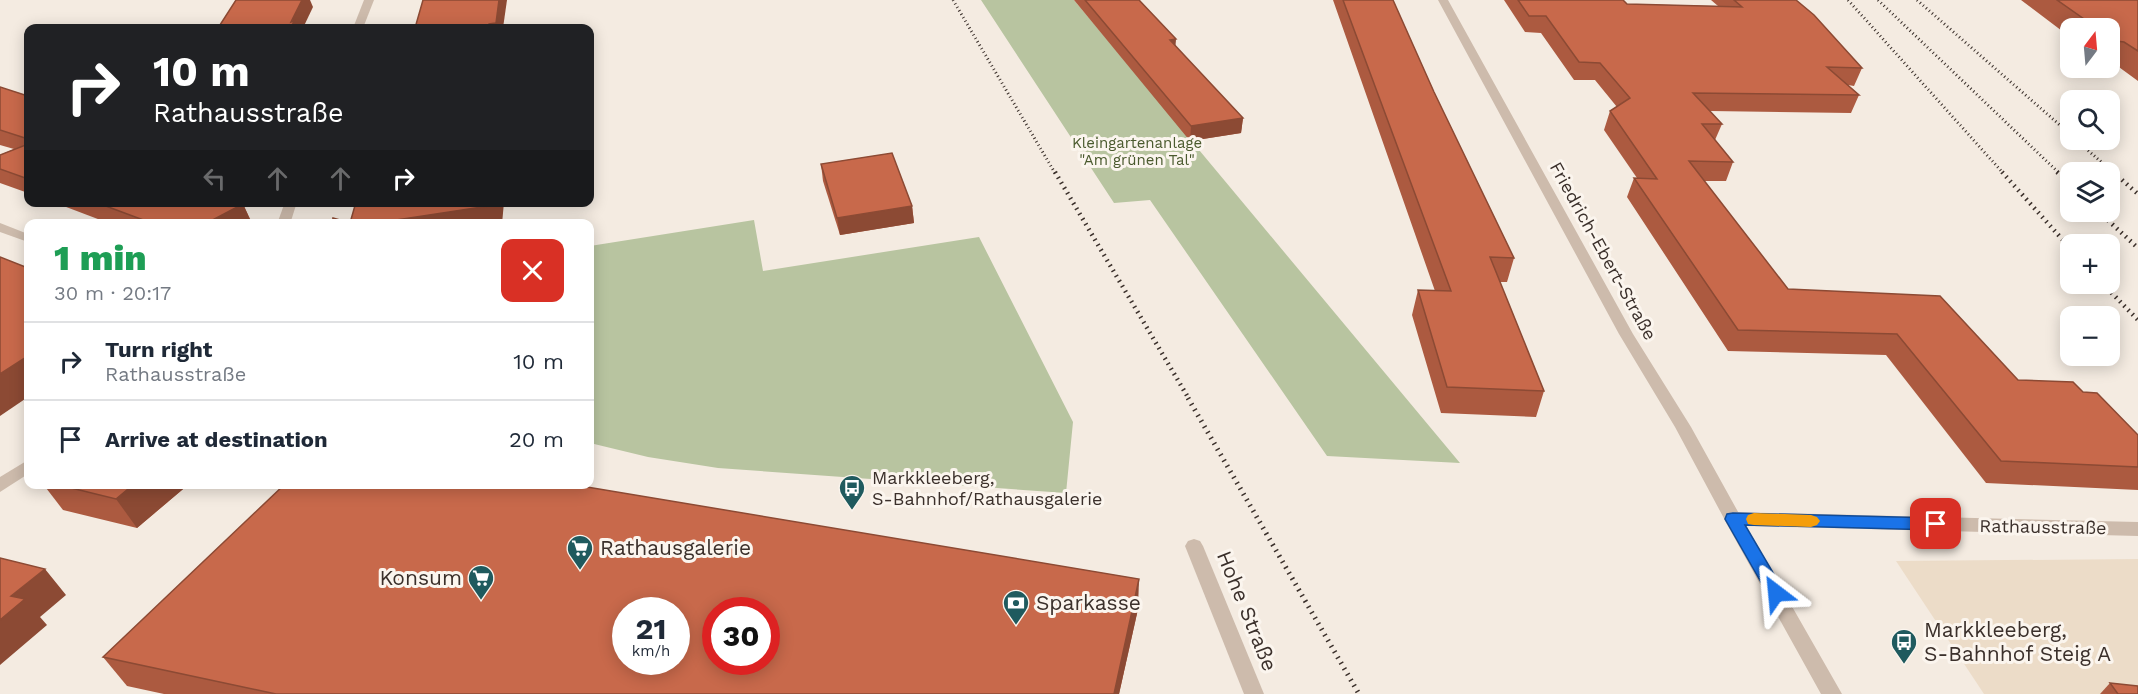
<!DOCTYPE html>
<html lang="en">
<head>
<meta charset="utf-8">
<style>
  body { margin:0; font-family:"Work Sans",sans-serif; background:#f6f6f7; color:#1f2937; height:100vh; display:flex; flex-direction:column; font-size:22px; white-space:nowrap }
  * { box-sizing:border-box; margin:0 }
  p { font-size:20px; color:#747a83 }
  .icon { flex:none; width:33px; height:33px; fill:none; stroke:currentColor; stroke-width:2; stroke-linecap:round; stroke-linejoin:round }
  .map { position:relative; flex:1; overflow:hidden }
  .details { position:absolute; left:24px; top:219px; width:570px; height:270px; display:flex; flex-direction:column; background:#fff; border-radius:12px; box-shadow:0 3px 15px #0003 }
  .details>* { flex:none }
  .hud { position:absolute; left:24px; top:24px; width:570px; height:183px; border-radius:12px; box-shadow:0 3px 15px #0003; background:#202124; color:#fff; overflow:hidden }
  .needle { width:39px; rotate:16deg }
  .tools { position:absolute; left:2060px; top:18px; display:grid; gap:12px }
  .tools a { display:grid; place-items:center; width:60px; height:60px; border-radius:12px; background:#fff; box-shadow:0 3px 15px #0003; font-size:30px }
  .speed { position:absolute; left:612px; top:597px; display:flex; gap:12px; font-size:30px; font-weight:700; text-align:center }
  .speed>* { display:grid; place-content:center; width:78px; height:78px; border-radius:50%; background:#fff; box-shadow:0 3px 15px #0003; line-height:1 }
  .speed small { font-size:15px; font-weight:400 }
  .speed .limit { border:9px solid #d22; background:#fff; color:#111 }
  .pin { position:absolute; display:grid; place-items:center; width:51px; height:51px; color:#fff; margin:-26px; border-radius:12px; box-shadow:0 3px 9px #0006 }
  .me { position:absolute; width:66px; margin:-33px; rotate:331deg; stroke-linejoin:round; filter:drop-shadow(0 0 4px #0008) }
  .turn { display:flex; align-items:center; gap:21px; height:126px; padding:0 30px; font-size:27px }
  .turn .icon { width:78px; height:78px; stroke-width:2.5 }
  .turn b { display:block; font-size:42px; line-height:51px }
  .lanes { display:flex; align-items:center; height:57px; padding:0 30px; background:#0003; justify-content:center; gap:30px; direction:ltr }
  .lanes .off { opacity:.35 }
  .round { display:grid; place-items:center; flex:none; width:63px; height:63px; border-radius:12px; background:#f6f6f7 }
  .summary { display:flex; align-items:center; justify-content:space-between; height:102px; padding:0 30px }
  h1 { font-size:36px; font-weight:800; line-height:45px; color:#1e9e55 }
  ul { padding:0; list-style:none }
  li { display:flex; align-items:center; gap:18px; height:78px; padding:0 30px; border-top:2px solid #e0e1e3 }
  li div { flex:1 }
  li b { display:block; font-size:22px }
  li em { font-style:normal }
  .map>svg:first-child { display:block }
  .green { fill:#b8c4a0 }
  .plaza { fill:#ecdcc8 }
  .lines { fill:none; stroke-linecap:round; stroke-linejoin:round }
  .minor { fill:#cdbbac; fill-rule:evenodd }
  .tertiary { fill:#cdbbac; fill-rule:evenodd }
  .rail-far2 { stroke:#3b302b; stroke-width:3; stroke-dasharray:1 3; stroke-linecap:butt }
  .rail-far1 { stroke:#3b302b; stroke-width:4.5; stroke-dasharray:1.5 4.5; stroke-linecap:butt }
  .rail { stroke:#3b302b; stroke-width:5; stroke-dasharray:1.5 5; stroke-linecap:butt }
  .wall { fill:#ac5a40 }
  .shaded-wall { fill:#8c4a34 }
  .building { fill:#c8694b; stroke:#8c4a34; stroke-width:1.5; fill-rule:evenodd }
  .route { fill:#1a73e8; stroke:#114b97; stroke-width:1.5 }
  .slow { fill:#f59e0b }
  .labels { text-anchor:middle; stroke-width:6; stroke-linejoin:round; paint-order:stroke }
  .far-park-label { font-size:15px; fill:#4a5a2e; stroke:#fbf5ee }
  .street-label { font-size:18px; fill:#3b302b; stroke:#fbf5ee }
  .poi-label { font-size:18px; fill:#3b302b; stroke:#fbf5ee; text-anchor:start }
  .near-poi-label { font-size:21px; fill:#3b302b; stroke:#fbf5ee; text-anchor:start }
  .near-street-label { font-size:21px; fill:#3b302b; stroke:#fbf5ee }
</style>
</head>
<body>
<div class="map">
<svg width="2138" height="694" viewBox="0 0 2138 694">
  <rect width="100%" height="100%" fill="#f4ebe1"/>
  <g class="green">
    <path d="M981,0H1074L1460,463L1327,456L1150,200L1114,203Z"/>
    <path d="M754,220L763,271L979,237L1073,422L1066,493L718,468L648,457L590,443V246Z"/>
  </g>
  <path class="plaza" d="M2138,559V694H1984L1896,561Z"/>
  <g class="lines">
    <g class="minor">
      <path d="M364,0H374L363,28H353Z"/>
      <path d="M285,202H297L290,224H277Z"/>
      <path d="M1733,512L2138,522V536L1746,526L1842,694H1821L1724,519L1727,514Z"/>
      <path d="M1194,539L1200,541L1203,546L1264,694H1244L1185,546L1188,541Z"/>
    </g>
    <g class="tertiary">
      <path d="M1438,0H1448L1633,334L1691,427L1742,519L1739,524L1733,526L1727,524L1675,427L1619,334Z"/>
      <path d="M0,223L28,234V242L0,232Z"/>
      <path d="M28,460V474L0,492V477Z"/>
    </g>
    <g class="rail-far2">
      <path d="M953,0L1055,173"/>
      <path d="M1848,0L2003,173"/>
      <path d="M1878,0L2059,173"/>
      <path d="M1917,0L2070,134"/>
      <path d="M2076,140L2114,173"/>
    </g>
    <g class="rail-far1">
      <path d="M1055,172L1189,399"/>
      <path d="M2002,172L2070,248"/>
      <path d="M2057,172L2070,184"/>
      <path d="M2113,172L2138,194"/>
      <path d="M2099,212L2138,248"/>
      <path d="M2103,284L2138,320"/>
    </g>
    <path class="rail" d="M1188,398L1359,694"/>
  </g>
  <g class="wall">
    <path d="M1074,0H1139L1175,46L1243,118L1241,133L1190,141Z"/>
    <path d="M1333,0H1393L1434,92L1514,258L1507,282H1500L1544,391L1536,417L1441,413L1412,315L1418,290L1435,291Z"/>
    <path d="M1504,0H1623L1627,4L1718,6L1711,0H1796L1862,68L1854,86L1848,85L1859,95L1851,113L1710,111L1722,124L1715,140L1733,162L1726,181H1704L1788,289L2018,380L2083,392L2138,435V490L1986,483L1886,355L1728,351L1627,197L1634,178H1637L1604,130L1610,111L1617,107L1595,80H1574L1541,33L1525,32Z"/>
    <path d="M2021,0H2138V81L2112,62H2109V28H2070V37Z"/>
    <path d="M0,87L28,96V193L0,183V155L14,149L0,145Z"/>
    <path d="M821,164L912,206L914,223L840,235L823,181Z"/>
    <path d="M53,202H237L243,204L252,223L111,224Z"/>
    <path d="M43,484H189L137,528L63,510Z"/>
    <path d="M1138,609L1119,694H164L127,686L103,657Z"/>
    <path d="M2110,683L2138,694H2100Z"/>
  </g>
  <g class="shaded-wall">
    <path d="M295,0H310L313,7L303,28H291Z"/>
    <path d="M499,0H507L503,28H488L489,24Z"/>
    <path d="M1176,39L1175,53L1170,40Z"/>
    <path d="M1243,118L1241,133L1190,141L1191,126Z"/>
    <path d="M495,202H504L502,224H370Z"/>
    <path d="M243,204L252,224H205Z"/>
    <path d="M912,206L914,223L840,235L837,218Z"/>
    <path d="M28,356V397L0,416V374Z"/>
    <path d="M134,484H189L137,528L116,499Z"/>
    <path d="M45,569L66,595L40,617L47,625L0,665V620L11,596Z"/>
    <path d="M1139,579L1138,609L1119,694H1114Z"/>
  </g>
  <g class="building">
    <path d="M236,0H302L291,22L294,21L291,28H218Z"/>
    <path d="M423,0H499L496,23L489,24L488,28H415Z"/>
    <path d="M1085,0H1139L1176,39L1170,40L1243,118L1191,126Z"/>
    <path d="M1343,0H1393L1434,92L1514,258L1490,257L1544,391L1447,387L1418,290L1451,291Z"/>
    <path d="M1518,0H1623L1627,4L1742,7L1734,0H1796L1814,15L1862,68L1827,67L1859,95L1693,93L1722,124H1702L1733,162L1689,161L1788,289L1940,296L2018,380L2073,382L2083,392L2097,393L2138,435V467L2001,461L1897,334L1738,330L1634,178L1657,179L1610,111L1630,98L1600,63L1579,62L1546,16H1529Z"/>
    <path d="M2057,0H2138V51L2124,42L2116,41L2109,37V28H2097Z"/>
    <path d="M0,87L28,96V139L0,130Z"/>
    <path d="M28,144V179L0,169V155Z"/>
    <path d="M892,153L912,206L837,218L821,164Z"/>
    <path d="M95,202H237L243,204L205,224H154Z"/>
    <path d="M356,202H495V205L370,224H332L333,218L350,223Z"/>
    <path d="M0,257L28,268V356L0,374Z"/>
    <path d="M55,484H134L116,499Z"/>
    <path d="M285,484H569L1139,579L1114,694H276L103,657ZM626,610H676V662H626ZM716,610H766V662H716Z"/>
    <path d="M0,558L45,569L11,596L25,599L0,620Z"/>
    <path d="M2110,683L2138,686V694H2118Z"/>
  </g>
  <path class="route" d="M1733,513L1936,518L1941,520L1944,524L1941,528L1936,530L1745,525L1785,593L1782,598L1776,600L1770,598L1725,519L1727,514Z"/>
  <path class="slow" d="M1754,513L1811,515L1817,517L1820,521L1817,525L1811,527L1754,525L1748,524L1746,519L1748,515Z"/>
  <defs>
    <g id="bus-pin" transform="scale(1.35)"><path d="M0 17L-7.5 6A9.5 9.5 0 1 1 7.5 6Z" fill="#1f5a5e" stroke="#fbf5ee"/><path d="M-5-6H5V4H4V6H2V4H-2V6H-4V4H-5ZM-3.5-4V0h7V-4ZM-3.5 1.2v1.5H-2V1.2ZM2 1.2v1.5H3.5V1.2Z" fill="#fff"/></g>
    <g id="supermarket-pin" transform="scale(1.35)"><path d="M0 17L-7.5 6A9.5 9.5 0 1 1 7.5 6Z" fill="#1f5a5e" stroke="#fbf5ee"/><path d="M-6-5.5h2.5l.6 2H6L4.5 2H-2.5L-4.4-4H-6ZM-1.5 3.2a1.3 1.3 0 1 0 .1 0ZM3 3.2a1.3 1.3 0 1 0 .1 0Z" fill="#fff"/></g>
    <g id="bank-pin" transform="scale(1.35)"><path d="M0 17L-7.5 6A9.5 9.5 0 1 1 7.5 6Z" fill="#1f5a5e" stroke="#fbf5ee"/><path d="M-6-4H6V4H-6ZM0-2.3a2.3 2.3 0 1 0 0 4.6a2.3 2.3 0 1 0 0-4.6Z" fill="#fff"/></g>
  </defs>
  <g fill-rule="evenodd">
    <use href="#bus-pin" x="852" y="488"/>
    <use href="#supermarket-pin" x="580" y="548"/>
    <use href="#supermarket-pin" x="481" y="578"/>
    <use href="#bank-pin" x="1016" y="603"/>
    <use href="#bus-pin" x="1904" y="642"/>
  </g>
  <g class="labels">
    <g class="far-park-label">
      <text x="1137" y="148">Kleingartenanlage<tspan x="1137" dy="17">"Am grünen Tal"</tspan></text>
    </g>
    <g class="street-label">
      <text transform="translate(1603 251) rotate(61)" y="6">Friedrich-Ebert-Straße</text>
      <text transform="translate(2043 527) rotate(1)" y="6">Rathausstraße</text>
    </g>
    <g class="poi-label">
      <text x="872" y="484">Markkleeberg,<tspan x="872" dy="21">S-Bahnhof/Rathausgalerie</tspan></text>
    </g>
    <g class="near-poi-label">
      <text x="600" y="555">Rathausgalerie</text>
      <text x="462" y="585" text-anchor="end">Konsum</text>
      <text x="1036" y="610">Sparkasse</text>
      <text x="1924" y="637">Markkleeberg,<tspan x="1924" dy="24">S-Bahnhof Steig A</tspan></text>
    </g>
    <g class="near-street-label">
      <text transform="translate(1247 611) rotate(68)" y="7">Hohe Straße</text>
    </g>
  </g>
</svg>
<div class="tools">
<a><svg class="needle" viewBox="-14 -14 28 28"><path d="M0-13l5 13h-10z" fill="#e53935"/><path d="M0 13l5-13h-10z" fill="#747a83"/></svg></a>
<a><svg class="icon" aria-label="search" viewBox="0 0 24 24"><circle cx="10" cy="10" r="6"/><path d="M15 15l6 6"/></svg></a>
<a><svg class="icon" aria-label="layers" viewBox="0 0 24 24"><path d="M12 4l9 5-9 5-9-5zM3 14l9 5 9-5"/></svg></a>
<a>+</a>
<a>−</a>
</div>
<div class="speed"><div>21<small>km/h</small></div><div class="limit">30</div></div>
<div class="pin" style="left:1936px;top:524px;background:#d93025"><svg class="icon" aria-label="arrive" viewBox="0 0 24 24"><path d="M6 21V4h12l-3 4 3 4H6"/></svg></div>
<svg class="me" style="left:1776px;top:593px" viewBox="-20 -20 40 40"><path d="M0-17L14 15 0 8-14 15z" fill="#1a73e8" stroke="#fff" stroke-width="4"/></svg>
<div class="hud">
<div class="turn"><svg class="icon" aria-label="right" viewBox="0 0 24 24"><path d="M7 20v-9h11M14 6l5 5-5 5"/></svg><div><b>10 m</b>Rathausstraße</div></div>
<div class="lanes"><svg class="icon off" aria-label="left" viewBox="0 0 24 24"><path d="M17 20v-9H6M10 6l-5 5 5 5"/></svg><svg class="icon off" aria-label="ahead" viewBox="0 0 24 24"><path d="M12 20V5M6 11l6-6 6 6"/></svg><svg class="icon off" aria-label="ahead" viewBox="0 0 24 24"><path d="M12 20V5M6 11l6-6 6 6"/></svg><svg class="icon" aria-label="right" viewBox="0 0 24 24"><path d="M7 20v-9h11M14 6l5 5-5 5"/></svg></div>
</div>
<section class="details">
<div class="summary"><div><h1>1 min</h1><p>30 m · 20:17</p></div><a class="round" style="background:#d93025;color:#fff"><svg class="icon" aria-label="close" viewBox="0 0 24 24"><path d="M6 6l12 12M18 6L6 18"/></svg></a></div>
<ul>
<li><svg class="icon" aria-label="right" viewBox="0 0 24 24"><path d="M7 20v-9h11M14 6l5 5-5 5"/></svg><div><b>Turn right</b><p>Rathausstraße</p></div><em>10 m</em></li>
<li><svg class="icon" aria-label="arrive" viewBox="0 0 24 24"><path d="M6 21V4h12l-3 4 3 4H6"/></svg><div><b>Arrive at destination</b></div><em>20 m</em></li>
</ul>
</section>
</div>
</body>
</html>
